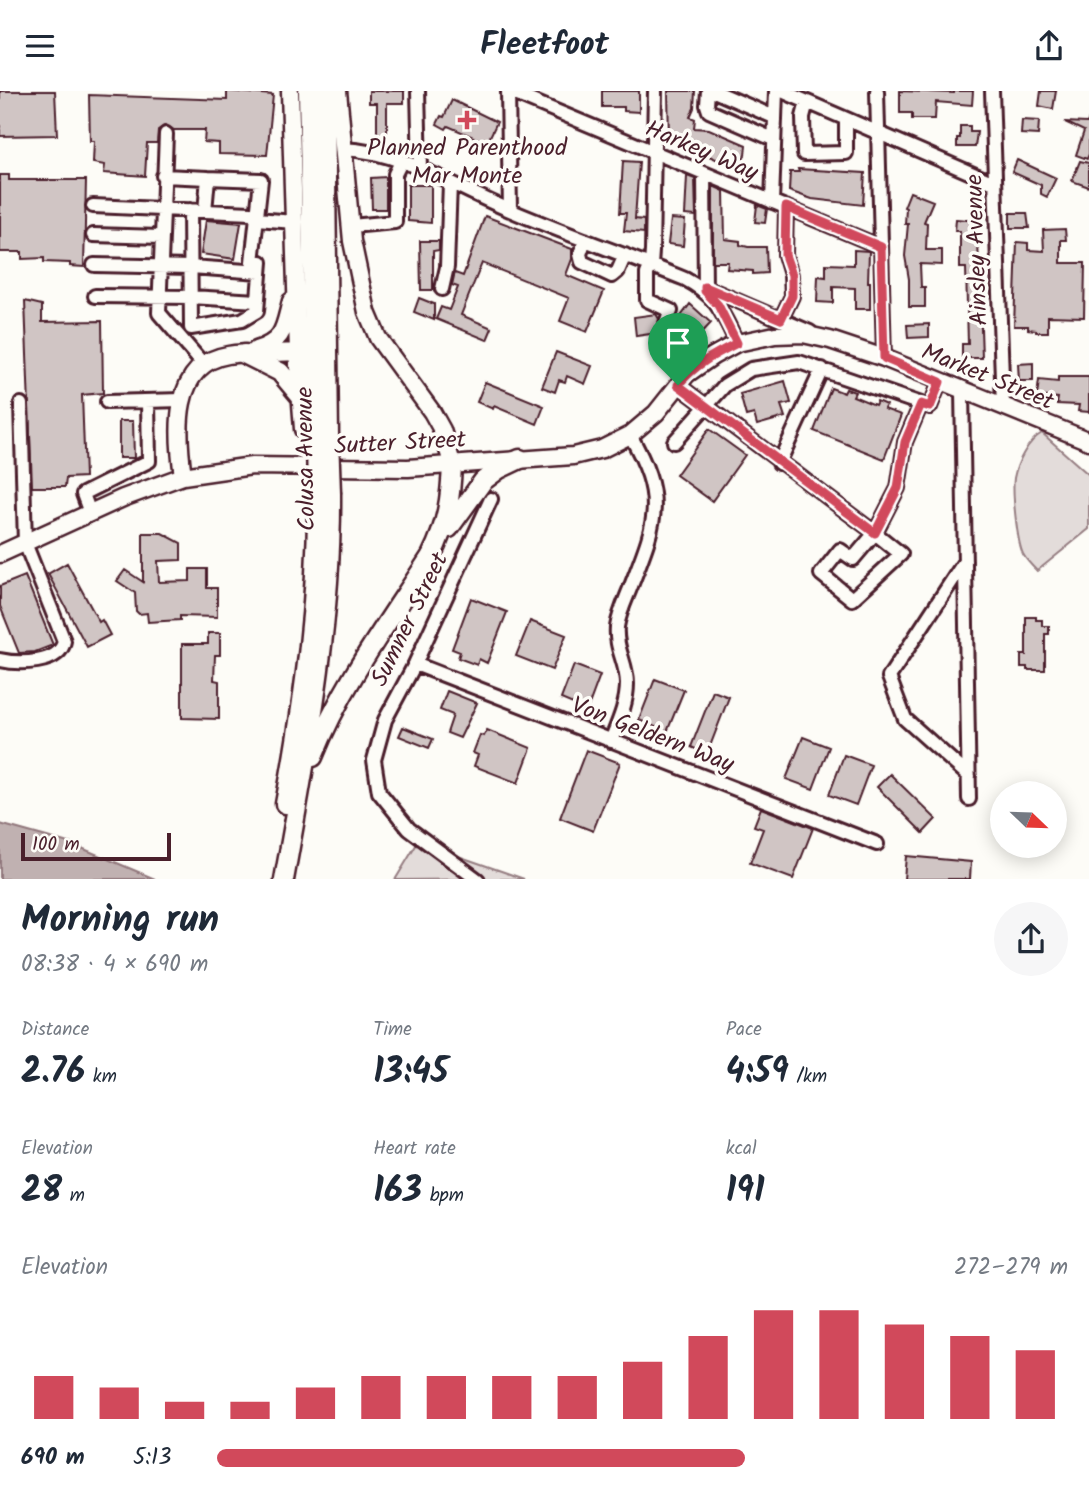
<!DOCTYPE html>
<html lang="en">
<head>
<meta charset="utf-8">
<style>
	:root { --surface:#fff; --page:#f6f6f7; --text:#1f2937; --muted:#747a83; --accent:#d1495b }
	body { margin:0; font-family:Kalam,sans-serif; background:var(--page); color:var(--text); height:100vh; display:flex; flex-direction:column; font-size:26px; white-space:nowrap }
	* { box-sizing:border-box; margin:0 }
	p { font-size:23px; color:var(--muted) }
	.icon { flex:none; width:38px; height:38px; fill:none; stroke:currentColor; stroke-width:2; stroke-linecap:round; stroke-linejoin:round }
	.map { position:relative; height:788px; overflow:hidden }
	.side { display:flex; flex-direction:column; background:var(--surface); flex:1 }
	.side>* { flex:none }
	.needle { width:46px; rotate:113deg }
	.buttons { position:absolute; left:990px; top:690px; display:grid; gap:14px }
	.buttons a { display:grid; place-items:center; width:77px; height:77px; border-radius:50%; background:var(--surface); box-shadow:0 4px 18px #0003; font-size:35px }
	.scale { position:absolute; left:21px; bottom:18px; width:150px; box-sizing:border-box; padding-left:7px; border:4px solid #4a1f2b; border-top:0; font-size:19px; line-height:24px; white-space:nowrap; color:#4a1f2b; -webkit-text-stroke:5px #fdfcf7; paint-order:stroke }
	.pin { position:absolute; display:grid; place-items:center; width:60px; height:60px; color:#fff; margin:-72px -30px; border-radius:50% 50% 50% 0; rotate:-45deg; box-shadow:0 0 7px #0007 }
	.pin .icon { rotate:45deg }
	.round { display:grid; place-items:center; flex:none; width:74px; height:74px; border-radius:37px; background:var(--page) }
	.headline { display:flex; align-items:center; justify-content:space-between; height:119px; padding:0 21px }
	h1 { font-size:38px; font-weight:700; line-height:52px }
	.stats { display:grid; grid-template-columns:repeat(3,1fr); gap:10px; height:119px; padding:7px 21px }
	.stats div { display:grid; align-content:center }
	.stats b { font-size:35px; font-weight:700 }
	.stats small { font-size:19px; font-weight:400 }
	.stats p { font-size:19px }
	.chart { height:196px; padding:14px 21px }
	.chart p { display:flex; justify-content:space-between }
	.chart svg { width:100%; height:126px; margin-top:7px; stroke:var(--accent); stroke-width:6 }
	ul { padding:0 21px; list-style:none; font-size:23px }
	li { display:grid; grid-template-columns:112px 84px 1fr; align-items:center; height:52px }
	li i { height:18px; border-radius:9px; background:var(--accent) }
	header { display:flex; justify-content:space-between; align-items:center; height:91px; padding:0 21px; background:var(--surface); font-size:32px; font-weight:700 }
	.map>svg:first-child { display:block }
	.green { fill:#e3dcda; stroke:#967e82; stroke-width:2 }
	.water { fill:#c0b1b1; stroke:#91777b; stroke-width:2 }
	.building { fill:#d0c5c4; stroke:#4a1f2b; stroke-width:2 }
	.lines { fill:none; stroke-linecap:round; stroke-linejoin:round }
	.minor-casing { stroke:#4a1f2b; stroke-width:18 }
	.major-casing { stroke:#4a1f2b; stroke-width:21 }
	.highway-casing { stroke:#4a1f2b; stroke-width:23 }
	.minor { stroke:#fdfcf7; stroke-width:12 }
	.major { stroke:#fdfcf7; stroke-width:16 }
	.highway { stroke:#fdfcf7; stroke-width:18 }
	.highway-bridge-casing { stroke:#4a1f2b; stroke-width:23; stroke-linecap:butt }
	.highway-bridge { stroke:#fdfcf7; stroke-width:18 }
	.route-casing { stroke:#fff; stroke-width:14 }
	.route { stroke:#d1495b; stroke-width:9 }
	.poi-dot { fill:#d1495b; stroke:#fdfcf7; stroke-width:2.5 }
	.labels { text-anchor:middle; stroke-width:7; stroke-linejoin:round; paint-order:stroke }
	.poi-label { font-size:24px; fill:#4a1f2b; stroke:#fdfcf7 }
	.street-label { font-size:24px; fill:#4a1f2b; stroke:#fdfcf7 }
</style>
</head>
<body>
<header><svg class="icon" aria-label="menu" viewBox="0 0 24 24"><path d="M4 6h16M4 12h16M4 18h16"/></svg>Fleetfoot<svg class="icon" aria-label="share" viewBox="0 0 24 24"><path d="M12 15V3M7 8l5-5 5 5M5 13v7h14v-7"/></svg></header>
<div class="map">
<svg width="1089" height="789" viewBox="0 0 1089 789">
	<rect width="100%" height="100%" fill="#fdfcf7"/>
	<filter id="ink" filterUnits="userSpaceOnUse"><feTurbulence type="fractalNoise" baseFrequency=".0143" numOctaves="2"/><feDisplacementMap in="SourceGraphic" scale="14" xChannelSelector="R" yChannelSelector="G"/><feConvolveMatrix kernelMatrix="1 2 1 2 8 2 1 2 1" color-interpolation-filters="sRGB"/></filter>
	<g filter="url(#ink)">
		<!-- green -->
		<path class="green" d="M1042 342 1089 384V438L1037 480C1032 475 1026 469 1023 463 1017 450 1012 402 1014 387 1017 371 1028 350 1042 342Z
			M418 751 524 788 395 789Z"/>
		<!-- water -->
		<path class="water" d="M0 733 72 753 155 788H0Z"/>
		<!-- building -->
		<path class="building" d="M0 0H55L57 44 0 45Z
			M227 0 273 4 267 64 219 63V52L204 51 205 39H174L166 34 158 39 157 52H147L145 85 104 82 105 74 93 72 94 50H90L89 4 227 9Z
			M369 0H404V12H387V47H377V12H369Z
			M602 0H639V21L624 20V16H602Z
			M668 0H695L694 17 690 26 695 28 694 37 709 38 746 54 745 64 739 78 695 59V52L669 48Z
			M900 0 954 2V0H973L972 14 936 11 935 28H912V22H900Z
			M1041 0H1056L1053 18 1039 15Z
			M452 9 497 31 487 52 448 35 446 38 437 33 441 25 444 26Z
			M1089 28V63L1087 68 1076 64 1084 40 1065 31 1087 32Z
			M1022 29 1039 30 1038 44 1021 43Z
			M960 35H970V41H977L975 56H957V47H960Z
			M1017 69 1056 87 1047 106 1041 103V94L1012 81Z
			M623 70 639 71 635 128 644 129V142L624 140 626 122H620Z
			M1080 70 1089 72V96L1072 90Z
			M798 78 865 82 863 114 812 108 789 100 790 81H799Z
			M0 84H9V89H86L84 176 70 175V172L44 171V167L22 168V161H0Z
			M687 85 695 88 696 125 685 124Z
			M386 86V118H372L371 87Z
			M408 94H431V132L408 130Z
			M713 95 724 100 725 148 740 150V154L748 156H766L767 182 753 183V180L727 178 728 171H713Z
			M910 101 933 110 924 131 927 132 926 159H942V174L920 173 921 196H925V216H909V188L905 165 908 133H905L906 117 904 116Z
			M757 114 767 118 765 132 755 131Z
			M1010 122H1027L1029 137H1010Z
			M485 125 572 158V168L566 184 604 200 587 241 560 230 569 207 482 172 461 224 492 237 487 249 436 228 441 216 449 219 458 196 452 194 454 185 455 182 463 185Z
			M671 128 685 129 683 155 668 153Z
			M956 128 977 130 975 148H978L982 267H962V253H968L966 177H960V140H955Z
			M206 129 241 132 235 168 201 163Z
			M1065 138 1066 149H1061V172H1085L1084 226 1048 225V241H1036V239L1028 238V235H1014L1017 151 1028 152V159L1044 160 1043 139Z
			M420 150H439V159L433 160V199H421Z
			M854 159 869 160 868 191H870V218H855V197L833 196V212L817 211 818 185 826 186V173L854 174Z
			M419 207 434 213V229L414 221Z
			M25 210 42 214V231L102 230 103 302 82 304 85 386 66 387 65 396H32Z
			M690 213 711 232 695 249 676 232Z
			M656 223 659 228 657 242 636 245 634 226Z
			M929 233V246L908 247 907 234Z
			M556 261 592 275 585 293 567 285 565 291 559 289 555 301 542 296Z
			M1033 272V290H1019L1018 273Z
			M1058 286H1089V321L1078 320 1079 314 1057 313 1058 307 1037 305 1039 289 1058 291Z
			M785 290 791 312 781 314 785 326 757 334 754 323 746 325 740 303Z
			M485 291 544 315 537 333 494 315 493 318 477 311Z
			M831 297 844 302 846 298 855 301 853 305 875 314 877 310 886 314 884 318 901 324 884 368 814 340Z
			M119 330H133L134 367H119Z
			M709 338 745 364 712 410 676 384Z
			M143 442H162L181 452V469L158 470 159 491 190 490V478H207V497H217V526L180 525V529L148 531 147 522 139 523 136 520 135 502 117 490 125 479 143 491Z
			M67 472 99 531 102 529 110 544 87 556 48 483Z
			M25 485 53 554 35 561 19 562 0 515V495Z
			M471 507 507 521 487 572 479 568 477 574 458 567 460 561 452 558Z
			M1026 526H1036V529H1042V535H1049V543H1045V579H1027V576H1021V564H1026Z
			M530 530 566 544 552 579 516 565Z
			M208 542H220V564H215L214 589 219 590V628L182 627V553H208Z
			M574 574 600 584 587 619 561 608Z
			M655 588 684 599 667 641 639 629Z
			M447 600 477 612 460 647 447 642 453 624 440 619Z
			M713 600 729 606 707 663 691 656Z
			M403 636 433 648 429 657 399 645Z
			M487 639 531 657 518 692 474 675 478 664 473 662 480 644 484 645Z
			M803 646 829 656 813 698 786 688Z
			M586 659 620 672 593 740 560 727Z
			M844 664 871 674 856 714 829 704Z
			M890 683 936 728 923 742 877 696Z
			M761 717 813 737 793 788 750 772 763 738 754 735Z
			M906 765 971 771 970 788H904Z"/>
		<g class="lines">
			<defs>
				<path id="minor" d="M418 0 420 78
					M508 0 881 156
					M508 0 510 119
					M655 0 652 160 651 174 647 183V209L671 220C658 243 670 265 687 283
					M708 0 707 14 709 20 773 48
					M714 0 774 26
					M782 0 994 92
					M877 0 884 267
					M992 0 1003 316
					M807 11 803 26 804 63 846 62V29
					M166 43 159 222 203 273
					M343 58C403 60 457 98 512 120 569 144 628 165 685 188 717 205 722 221 737 252
					M704 82 705 200
					M163 85 208 87
					M772 111 776 0
					M93 115 251 122 257 128 294 131
					M190 119 191 237 242 229 257 220 261 171H252L261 89 208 87 205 120
					M351 135 395 131V83L401 71
					M93 144 161 146
					M585 149 580 163 582 171 612 185 618 180 625 164
					M94 174 191 176 260 181
					M705 196 810 241
					M442 198 447 176 450 92
					M95 205 191 206 257 210
					M781 228 792 205 791 184 785 164 786 116
					M678 294 875 442 898 397 905 351 921 313
					M962 300 969 708
					M107 311 182 309
					M674 351 725 294 751 278 799 271 930 316 940 291
					M779 372 822 278
					M90 422 83 403 149 370 148 310
					M875 442 901 463 852 508 821 483 840 459 853 468Z
					M965 470 889 586 905 628 969 685
					M0 569C18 573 60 574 64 550L25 452 21 313
					M415 573 877 753
					M611 650C618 632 627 613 627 593 627 572 615 558 617 536 619 522 626 508 631 495 656 430 667 409 630 344
					M478 789 409 738 379 701 374 669 385 629 415 573 491 408"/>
				<path id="major" d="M338 0 352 150 367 221 378 247 432 321 442 339 452 372
					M256 259C285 250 284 236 291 210
					M183 385C177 343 171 273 228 264 251 260 275 263 298 261L290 0
					M0 463 123 407 183 385 252 375 408 377 573 365 602 358 630 344 656 322 687 283 713 265 737 252 775 244 803 243 830 249 884 267 1089 350"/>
				<path id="highway" d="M308 0 316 346
					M325 0 329 345
					M298 261 304 338
					M244 263 280 281 301 306
					M449 437 483 390 499 378 520 368
					M313 666C342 593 389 530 431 465 447 434 451 406 452 372
					M285 713C304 610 318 509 317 404
					M284 789C307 660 332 534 331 403"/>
			</defs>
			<!-- minor casing -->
			<use href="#minor" class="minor-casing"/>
			<!-- major casing -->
			<use href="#major" class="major-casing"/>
			<!-- highway casing -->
			<use href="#highway" class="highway-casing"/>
			<!-- minor -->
			<use href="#minor" class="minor"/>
			<!-- major -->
			<use href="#major" class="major"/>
			<!-- highway -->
			<use href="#highway" class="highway"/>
			<defs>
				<path id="highway-bridge" d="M329 345 331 403
					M316 346 317 404"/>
			</defs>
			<!-- highway-bridge casing -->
			<use href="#highway-bridge" class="highway-bridge-casing"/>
			<!-- highway-bridge -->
			<use href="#highway-bridge" class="highway-bridge"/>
		</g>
	</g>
	<g class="lines" filter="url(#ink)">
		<defs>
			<path id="route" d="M786 116 881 156 884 267 940 291 930 316 921 313 905 351 898 397 875 442 678 294C694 274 715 263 737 252L718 214 705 200V196L781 228 792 205V184L785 164Z"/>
		</defs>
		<!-- route casing -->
		<use href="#route" class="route-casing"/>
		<!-- route -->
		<use href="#route" class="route"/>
	</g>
	<!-- markers -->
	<path class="poi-dot" d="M463.5 18.5h7v7h7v7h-7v7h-7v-7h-7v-7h7z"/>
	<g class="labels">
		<!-- poi labels -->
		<g class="poi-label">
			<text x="467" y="64">Planned Parenthood<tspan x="467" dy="28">Mar Monte</tspan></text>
		</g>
		<!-- street labels -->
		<g class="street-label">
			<text transform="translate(702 59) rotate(23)" y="8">Harkey Way</text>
			<text transform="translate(976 159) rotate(-92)" y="8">Ainsley Avenue</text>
			<text transform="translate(988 285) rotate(22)" y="8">Market Street</text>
			<text transform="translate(400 351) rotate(-3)" y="8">Sutter Street</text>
			<text transform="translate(305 368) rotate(-91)" y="8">Colusa Avenue</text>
			<text transform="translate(409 528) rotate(-64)" y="8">Sumner Street</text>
			<text transform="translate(653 643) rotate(21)" y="8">Von Geldern Way</text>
		</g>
	</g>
</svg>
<div class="buttons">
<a><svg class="needle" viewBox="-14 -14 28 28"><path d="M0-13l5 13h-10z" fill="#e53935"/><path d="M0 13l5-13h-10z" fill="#747a83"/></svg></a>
</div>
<div class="scale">100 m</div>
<div class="pin" style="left:678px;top:294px;background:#1e9e55"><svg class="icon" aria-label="arrive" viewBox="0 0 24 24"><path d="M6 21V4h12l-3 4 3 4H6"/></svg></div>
</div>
<section class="side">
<div class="headline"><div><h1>Morning run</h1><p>08:38 · 4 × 690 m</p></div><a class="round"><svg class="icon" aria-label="share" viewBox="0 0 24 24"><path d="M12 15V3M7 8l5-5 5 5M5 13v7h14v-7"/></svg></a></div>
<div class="stats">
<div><p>Distance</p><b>2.76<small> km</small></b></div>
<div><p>Time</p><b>13:45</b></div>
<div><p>Pace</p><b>4:59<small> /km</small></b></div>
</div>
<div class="stats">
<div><p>Elevation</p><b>28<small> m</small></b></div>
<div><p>Heart rate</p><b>163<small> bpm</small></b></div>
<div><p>kcal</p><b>191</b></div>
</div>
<div class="chart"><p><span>Elevation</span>272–279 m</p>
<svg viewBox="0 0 160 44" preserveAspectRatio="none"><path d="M5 44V29M15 44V33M25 44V38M35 44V38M45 44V33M55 44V29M65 44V29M75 44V29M85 44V29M95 44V24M105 44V15M115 44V6M125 44V6M135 44V11M145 44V15M155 44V20"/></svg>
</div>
<ul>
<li><b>690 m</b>5:13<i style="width:62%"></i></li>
</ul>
</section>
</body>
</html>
